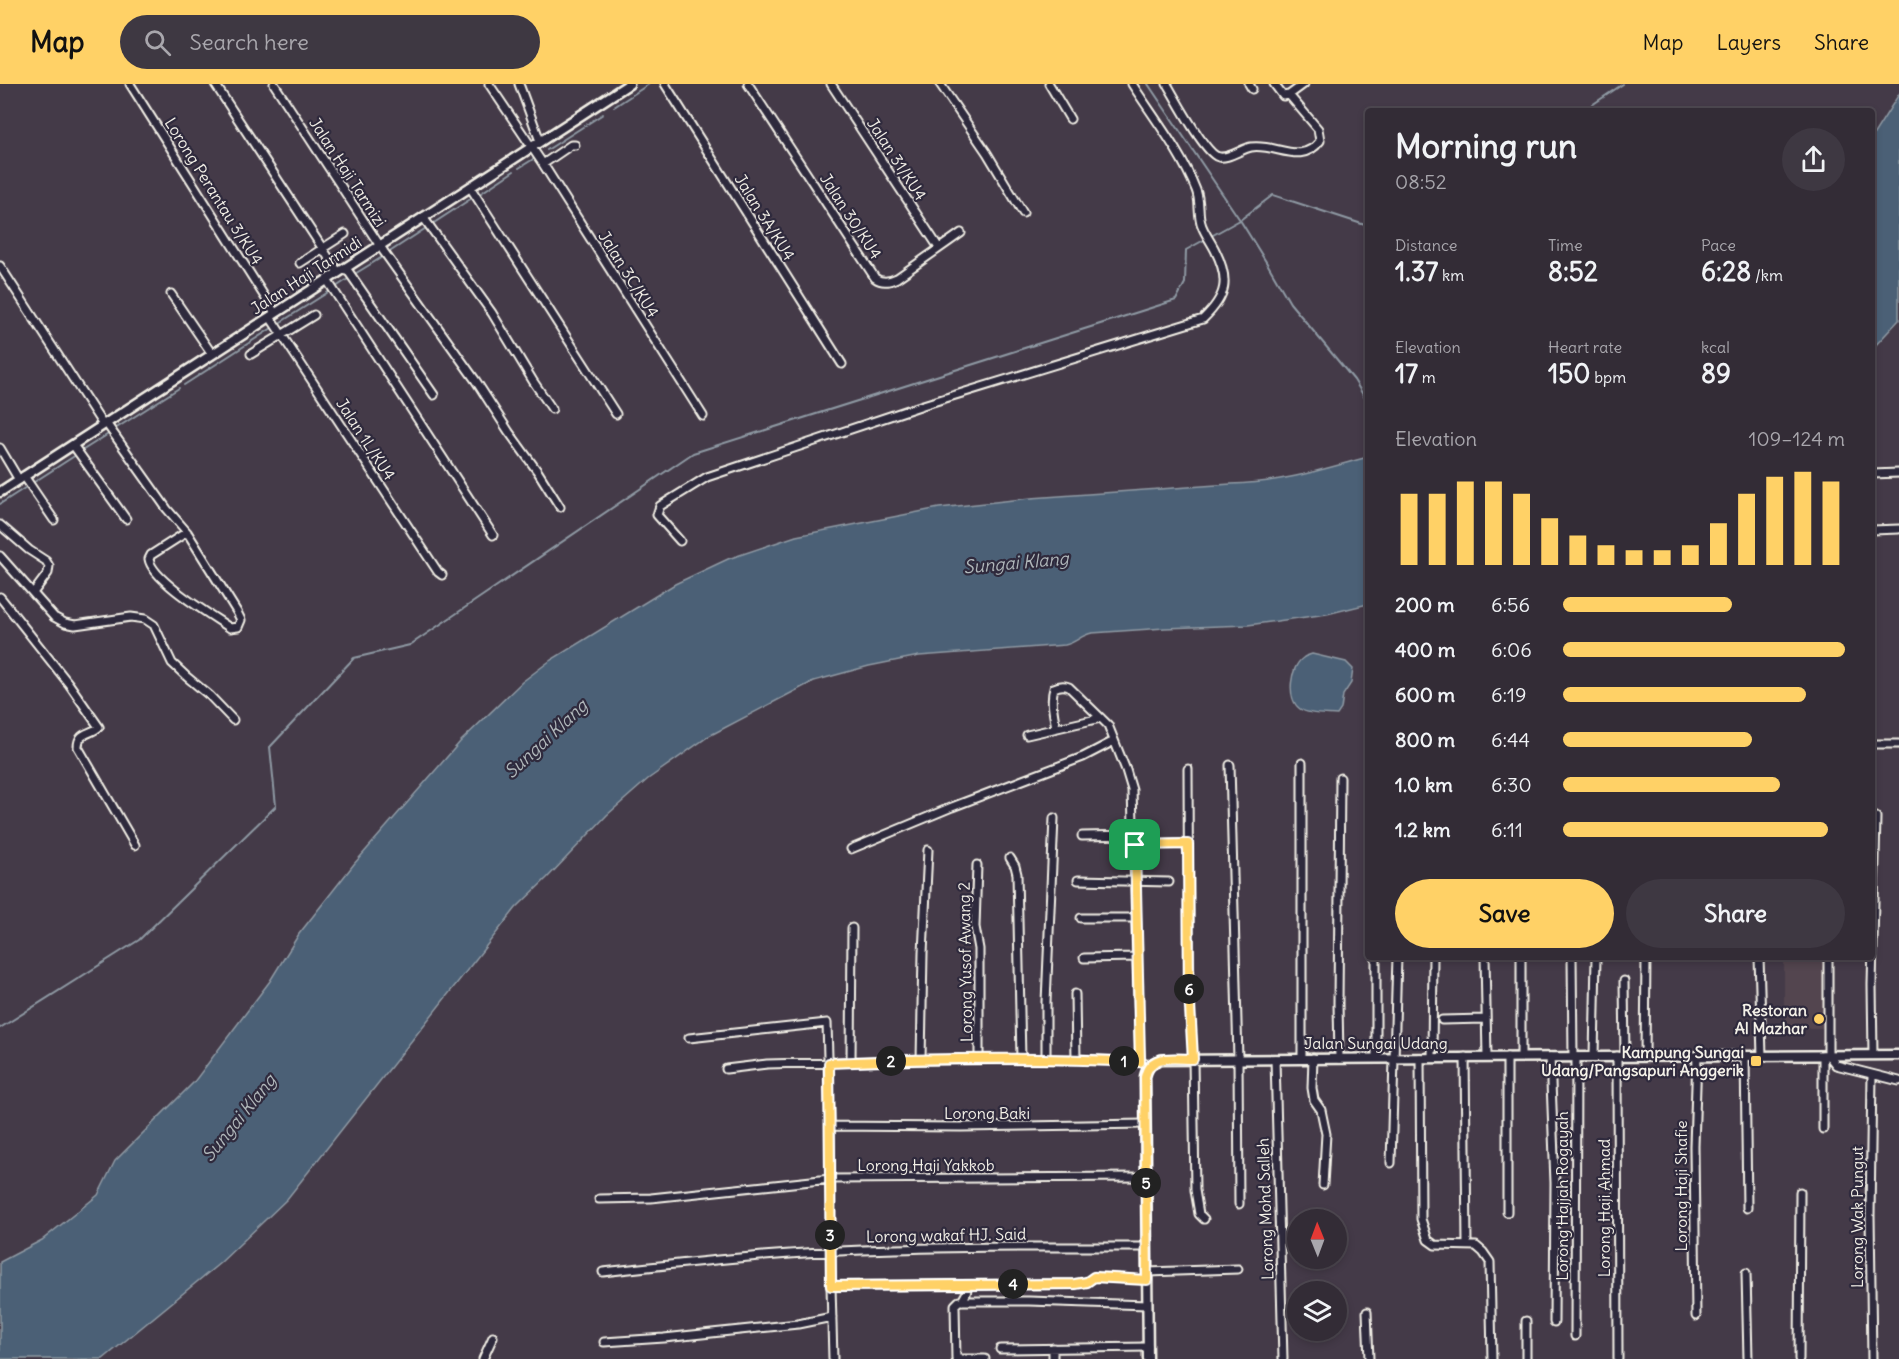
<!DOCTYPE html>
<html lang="en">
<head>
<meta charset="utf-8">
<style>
	:root { --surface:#332c36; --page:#3e3842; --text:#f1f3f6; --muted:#a9a7ad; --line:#4e4851; --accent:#ffd166 }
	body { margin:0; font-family:Delius,sans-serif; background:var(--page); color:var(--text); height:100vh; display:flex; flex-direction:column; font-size:22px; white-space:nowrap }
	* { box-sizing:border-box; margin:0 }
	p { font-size:20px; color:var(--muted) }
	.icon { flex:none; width:33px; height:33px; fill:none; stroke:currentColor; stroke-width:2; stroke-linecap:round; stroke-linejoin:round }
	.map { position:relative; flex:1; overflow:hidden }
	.details { position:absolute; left:1365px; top:24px; width:510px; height:852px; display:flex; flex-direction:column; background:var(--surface); border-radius:6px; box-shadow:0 3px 9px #0003,0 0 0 2px var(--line) }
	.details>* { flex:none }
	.needle { width:39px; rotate:359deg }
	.tools { position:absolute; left:1287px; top:1125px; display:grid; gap:12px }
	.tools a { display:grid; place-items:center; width:60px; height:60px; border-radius:50%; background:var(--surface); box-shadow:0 3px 9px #0003,0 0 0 2px var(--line); font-size:30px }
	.pin { position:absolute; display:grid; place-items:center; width:51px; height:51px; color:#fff; margin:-26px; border-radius:12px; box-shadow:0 3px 9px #0006 }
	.km { position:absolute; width:30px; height:30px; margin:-15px; border-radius:50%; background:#222; color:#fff; font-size:16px; line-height:30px; text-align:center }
	.round { display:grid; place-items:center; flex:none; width:63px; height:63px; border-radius:32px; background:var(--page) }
	.overview { display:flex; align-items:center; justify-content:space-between; height:102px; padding:0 30px }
	h1 { font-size:33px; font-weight:700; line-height:45px }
	.metrics { display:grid; grid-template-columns:repeat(3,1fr); gap:9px; height:102px; padding:6px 30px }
	.metrics div { display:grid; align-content:center }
	.metrics b { font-size:26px; font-weight:700 }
	.metrics small { font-size:16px; font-weight:400 }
	.metrics p { font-size:16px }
	.chart { height:168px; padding:12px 30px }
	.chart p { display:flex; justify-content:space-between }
	.chart svg { width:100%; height:108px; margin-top:6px; stroke:var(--accent); stroke-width:6 }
	.cta { display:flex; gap:12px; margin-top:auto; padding:12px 30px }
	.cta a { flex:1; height:69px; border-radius:36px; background:var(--accent); color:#111; font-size:24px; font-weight:700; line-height:69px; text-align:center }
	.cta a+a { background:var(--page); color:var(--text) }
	ul { padding:0 30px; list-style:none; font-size:20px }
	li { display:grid; grid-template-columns:96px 72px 1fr; align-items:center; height:45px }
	li i { height:15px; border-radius:8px; background:var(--accent) }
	header { display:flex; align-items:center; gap:36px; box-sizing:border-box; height:84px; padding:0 30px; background:var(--accent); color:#111 }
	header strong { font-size:28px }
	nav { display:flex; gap:33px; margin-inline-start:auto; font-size:21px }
	.search { width:420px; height:54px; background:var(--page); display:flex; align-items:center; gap:15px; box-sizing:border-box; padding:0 21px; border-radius:33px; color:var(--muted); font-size:22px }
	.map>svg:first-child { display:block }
	.built { fill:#524550 }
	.water { fill:#4b6076; stroke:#8f9aa4; stroke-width:1.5 }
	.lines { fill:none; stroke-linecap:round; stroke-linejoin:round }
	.stream { stroke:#8f9aa4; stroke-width:2 }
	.minor-casing { stroke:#f4f1e8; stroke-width:11 }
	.tertiary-casing { stroke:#f4f1e8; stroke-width:13 }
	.minor { stroke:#2f2a3d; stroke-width:7 }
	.tertiary { stroke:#2f2a3d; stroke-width:8 }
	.route-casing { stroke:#fff; stroke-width:12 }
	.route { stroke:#ffd166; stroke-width:8 }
	.poi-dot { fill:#ffd166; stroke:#2f2a3d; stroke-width:2 }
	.labels { text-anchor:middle; stroke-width:4.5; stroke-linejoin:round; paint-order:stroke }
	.street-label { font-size:16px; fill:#f4f1e8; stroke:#2f2a3d }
	.poi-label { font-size:16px; font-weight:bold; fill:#f4f1e8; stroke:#2f2a3d; text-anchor:end }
	.water-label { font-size:18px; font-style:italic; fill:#b0b7ba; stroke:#2f2a3d }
</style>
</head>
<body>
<header>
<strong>Map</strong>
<div class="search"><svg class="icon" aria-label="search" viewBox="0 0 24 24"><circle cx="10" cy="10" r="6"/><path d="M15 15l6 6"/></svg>Search here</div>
<nav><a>Map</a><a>Layers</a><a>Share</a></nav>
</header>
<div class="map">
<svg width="1899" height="1275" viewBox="0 0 1899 1275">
	<rect width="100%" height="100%" fill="#443a48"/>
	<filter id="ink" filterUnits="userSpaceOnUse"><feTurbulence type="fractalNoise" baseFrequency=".0167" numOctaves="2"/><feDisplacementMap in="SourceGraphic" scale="12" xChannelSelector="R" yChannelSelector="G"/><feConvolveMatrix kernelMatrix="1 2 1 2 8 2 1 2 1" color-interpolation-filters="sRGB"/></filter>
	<g filter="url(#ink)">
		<!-- built -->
		<path class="built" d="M1784 873H1825V944H1784Z"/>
		<!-- water -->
		<path class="water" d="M1899 10V236L1872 265V53Z
			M1368 373V520L1327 530 1248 541 1165 544 1092 549C1081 551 1077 558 1065 561L919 572 869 582 814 597 709 652 648 695 607 731 547 794 516 824 287 1115 220 1179 103 1275H0V1178L42 1156 98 1111 115 1077 194 998 270 897 299 850 354 780 460 658 522 598 551 576 675 500 728 475 796 452 939 424 1031 414 1231 400C1281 399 1320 386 1368 373Z
			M1312 570 1346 578 1353 585 1351 599 1343 611 1341 625 1337 631C1327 630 1308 631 1300 625 1286 615 1290 583 1303 574 1305 572 1309 571 1312 570Z"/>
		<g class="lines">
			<!-- stream -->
			<path class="stream" d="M1148 0 1240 136 1268 181 1290 219 1354 296 1368 319
				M614 23 649 0
				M1583 27 1623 0
				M547 66 603 30
				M519 84 535 74
				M478 111 514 87
				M388 169 472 114
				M353 191 384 172
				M336 203 351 193
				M281 238 330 207
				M184 301 272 244
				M115 345 179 304
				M80 368 110 349
				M0 420 76 371
				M0 944 139 856 276 722 270 663 354 574 410 561 693 369 1176 216 1185 199 1186 166 1240 136 1273 111 1368 142"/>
			<defs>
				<path id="minor" d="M130 0 275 229
					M215 0 338 188
					M274 0 384 168 476 297 509 348 538 388 560 423
					M489 0 543 80 703 332
					M519 0 540 57
					M665 0 842 280
					M748 0 875 194C882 199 889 198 897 194L961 149
					M831 0 939 164
					M940 0 987 69 1023 129
					M1049 0 1070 35
					M1167 0C1176 15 1202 64 1216 72 1226 77 1241 65 1251 63 1276 59 1301 82 1320 57L1318 45 1289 11
					M1249 0 1252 5
					M1274 0 1283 12 1289 11 1304 0
					M543 80 571 61H575
					M470 103 616 330
					M423 133 492 229 533 297 552 325
					M300 179 345 150
					M0 182 103 341
					M346 184 434 311
					M327 196 493 451
					M171 210 212 270
					M270 233 438 488 442 491
					M251 270 314 231
					M106 339 167 425 187 448 237 528 241 536 238 543 230 544C211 531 152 496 149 475L151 471 187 448
					M73 361 126 435
					M0 364 19 396
					M1872 390 1899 389
					M24 392 54 436
					M0 441 29 466 46 477 49 482 48 489 33 509
					M1872 446 1899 445
					M680 457 657 431 660 422 707 393 923 321 1203 235C1227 212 1230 196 1215 166 1211 158 1205 150 1202 142 1197 130 1201 118 1196 106 1181 68 1154 34 1132 0
					M0 472 54 533 65 539 75 541 131 533 145 535 154 541 172 579 187 593 210 612 233 636
					M0 513 69 600 99 643C90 651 78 648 78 663L135 761
					M1056 644C1054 631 1050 617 1054 604 1060 601 1064 601 1069 603L1108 641 1126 686 1132 706 1140 978
					M1027 651 1101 634
					M1872 660H1899
					M1302 679V974
					M1230 681 1238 975 1239 1120
					M1188 685 1189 905 1193 975 1195 1106 1199 1130 1204 1135
					M1082 752 1135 751
					M1135 761 1188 760
					M851 765 952 723 1083 673 1114 657
					M1010 774 1015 782 1017 790 1021 975
					M977 781 975 843 979 865V975
					M1078 796 1169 798
					M1081 834H1136
					M1485 873 1487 973
					M1572 873 1573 973
					M1759 873 1762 972
					M1828 873V971L1836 981 1899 997
					M1084 874 1136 873
					M1624 897 1625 972
					M1075 910 1076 975
					M1442 936 1485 935
					M689 954 827 939 830 1042 831 1202 833 1275
					M1823 971V1045
					M1873 971 1872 901 1876 733
					M1617 972 1618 1275
					M1645 972 1646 873
					M1745 972 1747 1124
					M1465 973 1467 1161
					M1521 973V873
					M1550 973 1555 1099 1554 1238
					M1594 973 1596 873
					M1313 974 1312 1004 1314 1016 1321 1026 1326 1050 1323 1101
					M1376 974V873
					M1420 974 1421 1135 1428 1156 1435 1161 1476 1162 1483 1168 1490 1178 1492 1275
					M1432 974 1433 873
					M1046 975V918L1054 734
					M1275 975 1283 1275
					M1339 975 1338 919 1340 694
					M921 976 923 869 928 766
					M851 978 852 844
					M726 985 767 980 921 976 1076 975 1140 978 1149 981
					M830 1042 961 1043 1145 1040
					M1391 1079 1397 873
					M599 1115 651 1114 830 1095 1145 1093
					M1507 1128V973
					M603 1188C700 1177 798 1167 895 1165 979 1162 1063 1163 1146 1163
					M1147 1188 1238 1185
					M1746 1189 1748 1275
					M831 1202 1075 1200 1087 1198 1094 1193 1147 1196
					M962 1217 966 1210 968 1201
					M1367 1228 1369 1275
					M1696 1232 1694 1062 1697 972
					M1575 1252 1576 973
					M604 1258 664 1254 798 1240 832 1233
					M1053 1264V1275
					M1000 1265 1148 1263
					M483 1275 493 1253
					M956 1275 955 1221 959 1217H1029L1147 1221
					M956 1275H985
					M1526 1275V1237
					M1799 1275 1800 1108
					M1872 1275 1870 1131 1872 991"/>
				<path id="tertiary" d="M0 408 629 0
					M1148 1275 1145 993C1147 983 1151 979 1161 976L1899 971"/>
			</defs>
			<!-- minor casing -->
			<use href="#minor" class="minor-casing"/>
			<!-- tertiary casing -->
			<use href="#tertiary" class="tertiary-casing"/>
			<!-- minor -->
			<use href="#minor" class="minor"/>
			<!-- tertiary -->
			<use href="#tertiary" class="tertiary"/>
		</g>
	</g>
	<g class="lines" filter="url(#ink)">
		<defs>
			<path id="route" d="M1188 760 1189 905 1193 975C1173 975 1150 969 1145 993L1147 1196 1094 1193 1087 1198 1075 1200 831 1202 829 979C933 974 1037 973 1140 978L1135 761Z"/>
		</defs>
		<!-- route casing -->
		<use href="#route" class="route-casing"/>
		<!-- route -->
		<use href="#route" class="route"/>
	</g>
	<!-- markers -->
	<g class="poi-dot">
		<circle cx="1819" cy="935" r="6"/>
		<rect x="1750" y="971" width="12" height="12" rx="3"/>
	</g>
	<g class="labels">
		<!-- street labels -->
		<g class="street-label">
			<text transform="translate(897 75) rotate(57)" y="6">Jalan 31/KU4</text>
			<text transform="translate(348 88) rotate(57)" y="6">Jalan Haji Tarmizi</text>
			<text transform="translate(214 107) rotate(58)" y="6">Lorong Perantau 3/KU4</text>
			<text transform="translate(851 132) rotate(57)" y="6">Jalan 30/KU4</text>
			<text transform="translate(765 133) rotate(58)" y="6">Jalan 3A/KU4</text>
			<text transform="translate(629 190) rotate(58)" y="6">Jalan 3C/KU4</text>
			<text transform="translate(306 191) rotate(-33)" y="6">Jalan Haji Tarmidi</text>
			<text transform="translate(366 355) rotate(57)" y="6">Jalan 1L/KU4</text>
			<text transform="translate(965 878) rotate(-91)" y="6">Lorong Yusof Awang 2</text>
			<text x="1376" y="965">Jalan Sungai Udang</text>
			<text x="987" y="1035">Lorong Baki</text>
			<text x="926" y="1087">Lorong Haji Yakkob</text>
			<text transform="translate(1681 1102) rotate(-90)" y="6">Lorong Haji Shafie</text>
			<text transform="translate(1562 1112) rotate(-90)" y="6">Lorong Hajjah Rogayah</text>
			<text transform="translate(1604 1124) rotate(-90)" y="6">Lorong Haji Ahmad</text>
			<text transform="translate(1265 1125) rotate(-92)" y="6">Lorong Mohd Salleh</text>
			<text transform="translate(1857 1133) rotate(-90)" y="6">Lorong Wak Pungut</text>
			<text transform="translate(946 1151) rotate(-1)" y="6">Lorong wakaf HJ. Said</text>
		</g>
		<!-- poi labels -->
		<g class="poi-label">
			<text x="1807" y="932">Restoran<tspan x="1807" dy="18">Al Mazhar</tspan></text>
			<text x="1744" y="974">Kampung Sungai<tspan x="1744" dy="18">Udang/Pangsapuri Anggerik</tspan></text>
		</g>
		<!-- water labels -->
		<g class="water-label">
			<text transform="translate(1016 479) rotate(-5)" y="6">Sungai Klang</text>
			<text transform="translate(546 655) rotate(-43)" y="6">Sungai Klang</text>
			<text transform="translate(239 1034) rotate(-51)" y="6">Sungai Klang</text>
		</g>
	</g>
</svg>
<div class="tools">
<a><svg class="needle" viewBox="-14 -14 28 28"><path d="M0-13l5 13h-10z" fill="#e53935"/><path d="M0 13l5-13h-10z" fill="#a9a7ad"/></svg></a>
<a><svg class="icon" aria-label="layers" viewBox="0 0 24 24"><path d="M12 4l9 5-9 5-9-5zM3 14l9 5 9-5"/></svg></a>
</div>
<div class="pin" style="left:1135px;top:761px;background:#1e9e55"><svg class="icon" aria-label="arrive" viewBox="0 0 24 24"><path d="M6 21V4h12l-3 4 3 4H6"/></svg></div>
<b class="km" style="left:1124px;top:977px">1</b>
<b class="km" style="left:891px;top:977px">2</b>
<b class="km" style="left:830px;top:1151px">3</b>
<b class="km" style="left:1013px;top:1200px">4</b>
<b class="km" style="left:1146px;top:1099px">5</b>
<b class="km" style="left:1189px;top:905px">6</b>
<section class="details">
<div class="overview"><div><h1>Morning run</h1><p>08:52</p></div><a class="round"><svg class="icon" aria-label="share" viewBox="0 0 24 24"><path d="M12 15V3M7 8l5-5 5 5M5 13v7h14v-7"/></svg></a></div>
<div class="metrics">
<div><p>Distance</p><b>1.37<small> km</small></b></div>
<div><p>Time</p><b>8:52</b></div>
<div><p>Pace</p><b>6:28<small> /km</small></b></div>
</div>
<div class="metrics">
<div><p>Elevation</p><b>17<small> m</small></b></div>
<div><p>Heart rate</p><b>150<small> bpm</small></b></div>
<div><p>kcal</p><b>89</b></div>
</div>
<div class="chart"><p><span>Elevation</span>109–124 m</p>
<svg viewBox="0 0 160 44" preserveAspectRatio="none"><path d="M5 44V15M15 44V15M25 44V10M35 44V10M45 44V15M55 44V25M65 44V32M75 44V36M85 44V38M95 44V38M105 44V36M115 44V27M125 44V15M135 44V8M145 44V6M155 44V10"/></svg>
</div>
<ul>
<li><b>200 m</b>6:56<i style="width:60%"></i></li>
<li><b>400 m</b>6:06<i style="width:100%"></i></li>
<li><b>600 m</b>6:19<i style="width:86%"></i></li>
<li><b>800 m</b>6:44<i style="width:67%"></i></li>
<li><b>1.0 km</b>6:30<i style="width:77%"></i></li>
<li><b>1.2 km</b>6:11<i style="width:94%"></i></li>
</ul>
<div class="cta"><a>Save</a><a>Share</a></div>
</section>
</div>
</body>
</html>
